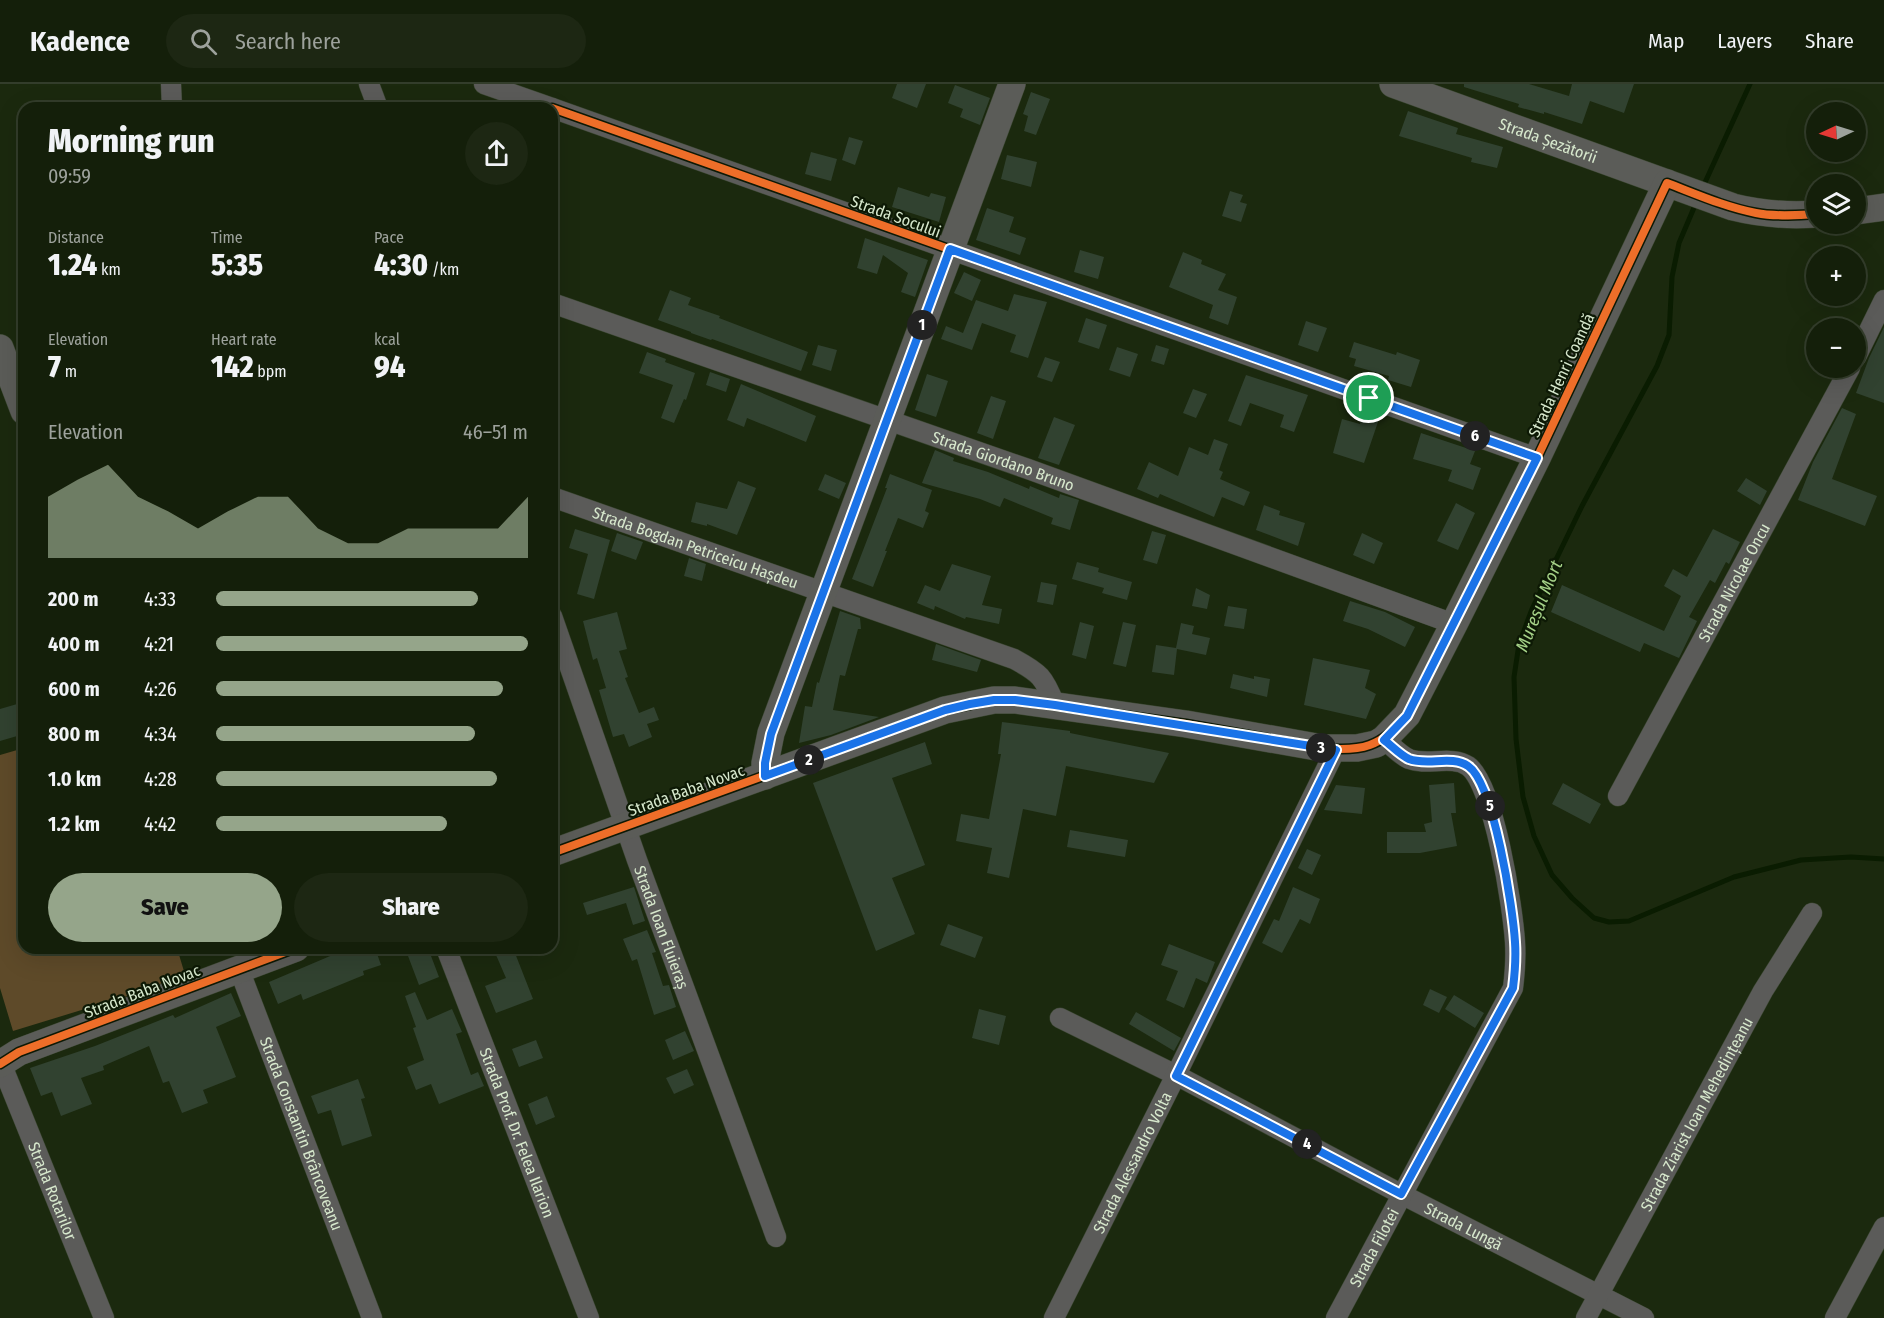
<!DOCTYPE html>
<html lang="en">
<head>
<meta charset="utf-8">
<style>
	:root { --surface:#141f0a; --page:#1d2713; --text:#f1f3f6; --muted:#9da29c; --line:#333d2b; --accent:#95a58a }
	body { margin:0; font-family:"Fira Sans Condensed",sans-serif; background:var(--page); color:var(--text); height:100vh; display:flex; flex-direction:column; font-size:22px; white-space:nowrap }
	* { box-sizing:border-box; margin:0 }
	p { font-size:20px; color:var(--muted) }
	.icon { flex:none; width:33px; height:33px; fill:none; stroke:currentColor; stroke-width:2; stroke-linecap:round; stroke-linejoin:round }
	.map { position:relative; flex:1; overflow:hidden }
	.details { position:absolute; left:18px; top:18px; width:540px; height:852px; display:flex; flex-direction:column; background:var(--surface); border-radius:18px; box-shadow:0 6px 24px #0002,0 0 0 2px var(--line) }
	.details>* { flex:none }
	.needle { width:39px; rotate:266deg }
	.fabs { position:absolute; left:1806px; top:18px; display:grid; gap:12px }
	.fabs a { display:grid; place-items:center; width:60px; height:60px; border-radius:50%; background:var(--surface); box-shadow:0 6px 24px #0002,0 0 0 2px var(--line); font-size:30px }
	.pin { position:absolute; display:grid; place-items:center; width:51px; height:51px; color:#fff; margin:-26px; border:3px solid #fff; border-radius:50%; box-shadow:0 2px 6px #0007 }
	.km { position:absolute; width:30px; height:30px; margin:-15px; border-radius:50%; background:#222; color:#fff; font-size:16px; line-height:30px; text-align:center }
	.round { display:grid; place-items:center; flex:none; width:63px; height:63px; border-radius:32px; background:var(--page) }
	.headline { display:flex; align-items:center; justify-content:space-between; height:102px; padding:0 30px }
	h1 { font-size:33px; font-weight:800; line-height:45px }
	.figures { display:grid; grid-template-columns:repeat(3,1fr); gap:9px; height:102px; padding:6px 30px }
	.figures div { display:grid; align-content:center }
	.figures b { font-size:30px; font-weight:800 }
	.figures small { font-size:16px; font-weight:400 }
	.figures p { font-size:16px }
	.chart { height:168px; padding:12px 30px }
	.chart p { display:flex; justify-content:space-between }
	.chart svg { width:100%; height:108px; margin-top:6px; fill:var(--accent); opacity:.7 }
	.primary-button { display:flex; gap:12px; margin-top:auto; padding:12px 30px }
	.primary-button a { flex:1; height:69px; border-radius:36px; background:var(--accent); color:#111; font-size:24px; font-weight:800; line-height:69px; text-align:center }
	.primary-button a+a { background:var(--page); color:var(--text) }
	ul { padding:0 30px; list-style:none; font-size:20px }
	li { display:grid; grid-template-columns:96px 72px 1fr; align-items:center; height:45px }
	li i { height:15px; border-radius:8px; background:var(--accent) }
	header { display:flex; align-items:center; gap:36px; box-sizing:border-box; height:84px; padding:0 30px; background:var(--surface); border-bottom:2px solid var(--line) }
	header strong { font-size:28px }
	nav { display:flex; gap:33px; margin-inline-start:auto; font-size:21px }
	.search { width:420px; height:54px; background:var(--page); display:flex; align-items:center; gap:15px; box-sizing:border-box; padding:0 21px; border-radius:33px; color:var(--muted); font-size:22px }
	.map>svg:first-child { display:block }
	.green { fill:#5e4a29 }
	.lines { fill:none; stroke-linecap:round; stroke-linejoin:round }
	.stream { stroke:#0a1c01; stroke-width:5 }
	.building { fill:#314230 }
	.street-casing { stroke:#39452f; stroke-width:21 }
	.secondary-casing { stroke:#39452f; stroke-width:28 }
	.street { stroke:#5b5b59; stroke-width:20 }
	.secondary { stroke:#5b5c58; stroke-width:27 }
	.cycleway-casing { stroke:#0d1905; stroke-width:11 }
	.cycleway { stroke:#ee6e29; stroke-width:8 }
	.route-casing { stroke:#fff; stroke-width:12 }
	.route { stroke:#1a73e8; stroke-width:8 }
	.labels { text-anchor:middle; stroke-width:4.5; stroke-linejoin:round; paint-order:stroke }
	.street-label { font-size:16px; fill:#d7e8cd; stroke:#0d1905 }
	.water-label { font-size:18px; font-style:italic; fill:#a5d187; stroke:#0d1905 }
</style>
</head>
<body>
<header>
<strong>Kadence</strong>
<div class="search"><svg class="icon" aria-label="search" viewBox="0 0 24 24"><circle cx="10" cy="10" r="6"/><path d="M15 15l6 6"/></svg>Search here</div>
<nav><a>Map</a><a>Layers</a><a>Share</a></nav>
</header>
<div class="map">
<svg width="1884" height="1234" viewBox="0 0 1884 1234">
	<rect width="100%" height="100%" fill="#1b290e"/>
	<!-- green -->
	<path class="green" d="M24 664V864H177L186 894 13 947 0 904V671Z"/>
	<g class="lines">
		<!-- stream -->
		<path class="stream" d="M1702 105 1750 0
			M1696 119 1679 159 1672 193 1669 251 1657 282 1582 422 1532 525 1519 560 1514 593 1516 655 1523 713 1534 752 1552 791 1572 814 1594 834 1609 838 1629 837 1734 793 1801 776 1851 773 1884 775"/>
	</g>
	<!-- building -->
	<path class="building" d="M897 0H926L917 24 892 14Z
		M1464 0H1529L1569 12 1572 0H1634L1624 29 1590 17 1582 40 1544 28V30L1518 23 1519 20 1464 3Z
		M955 1 990 14 980 41 960 33 963 25 948 19Z
		M1031 8 1050 15 1036 51 1024 47 1028 32 1023 30Z
		M1408 27 1458 44 1456 50 1503 63 1497 84 1471 78 1472 74 1399 52Z
		M849 53 863 57 855 81 842 76Z
		M811 68 837 75 831 97 805 90Z
		M1007 71 1037 78 1031 103 1001 95Z
		M898 103 929 113 931 109 946 113 939 138 892 123Z
		M1230 107 1243 111 1240 118 1247 120 1241 138 1222 132Z
		M987 124 1014 133 1009 148 1026 154 1020 171 976 156Z
		M865 154 928 176 915 213 901 208 908 189 883 171 877 190 857 184Z
		M1080 166 1104 173 1098 195 1074 188Z
		M1183 168 1202 176 1201 180 1226 190 1218 206 1237 213 1228 241 1209 234 1213 221 1169 203Z
		M964 188 981 196 972 217 954 209Z
		M670 206 691 214 688 221 720 232 719 234 808 268 801 287 712 255 711 256 691 249V248L658 236Z
		M1014 210 1047 218 1028 274 1010 268 1016 251 982 239 972 266 941 255 946 242 963 249 976 216 1008 227Z
		M1086 234 1107 241 1099 265 1078 258Z
		M1306 237 1327 244 1318 268 1298 261Z
		M1884 243V319L1856 309 1869 274Z
		M1354 258 1396 271 1397 268 1420 276 1411 303 1388 296 1389 292 1354 282 1356 275 1349 273Z
		M818 261 837 266 831 287 812 281Z
		M1156 261 1169 265 1164 281 1151 277Z
		M1117 263 1138 270 1130 293 1109 286Z
		M647 268 666 275 665 278 695 289 686 316 684 315 674 339 661 334 673 301 639 289Z
		M1045 273 1060 278 1052 298 1037 293Z
		M710 288 730 295 726 308 706 301Z
		M927 290 948 297 936 333 915 326Z
		M1246 291 1308 311 1294 348 1280 343 1284 331 1250 319 1241 342 1228 337Z
		M741 300 816 332 806 358 747 334 744 343 727 336Z
		M1193 305 1207 310 1196 334 1183 329Z
		M991 312 1006 317 993 355 977 349Z
		M1842 324 1856 330 1832 395 1877 412 1865 442 1798 416 1813 378Z
		M1363 330 1379 335 1364 379 1333 369 1342 335 1360 340Z
		M1054 333 1075 341 1059 381 1038 374Z
		M1421 349 1475 367 1470 380 1481 384 1473 406 1448 397 1452 386 1413 375Z
		M1214 355 1228 360 1219 386 1223 388 1220 395 1250 408 1244 422 1222 413 1214 433 1160 410 1158 414 1137 405 1149 378 1178 392 1189 363 1208 371Z
		M935 366 954 374 953 377 988 388 1029 405 1030 402 1059 414 1060 410 1079 416 1070 446 1051 440 1053 434 1004 414 1000 423 980 415 922 399Z
		M825 390 846 399 839 415 818 406Z
		M890 390 932 406 925 427 929 429 923 444 898 434 885 467H887L873 503 852 495 887 404H885Z
		M1746 394 1767 407 1760 421 1737 407Z
		M738 397 756 404 737 451 707 440V442L691 438 696 418 727 425Z
		M1456 419 1475 429 1458 466 1437 457Z
		M1264 421 1280 427 1279 431 1305 439 1298 462 1256 446Z
		M575 445 610 456 594 515 577 510 588 470 569 464Z
		M1713 445 1740 458 1729 480 1726 478 1715 499 1710 496 1689 533 1697 537 1679 574 1644 559 1640 568 1551 528 1562 501 1664 547 1681 512 1664 502 1673 485 1687 493Z
		M1152 447 1166 451 1157 480 1143 476Z
		M617 449 643 458 636 476 611 467Z
		M1362 449 1383 459 1374 480 1353 471Z
		M689 474 706 480 702 497 684 492Z
		M1077 478 1099 484 1098 488 1132 498 1127 516 1102 509 1104 504 1072 495Z
		M952 480 991 492 982 521 1002 525 999 540 966 533 965 535 935 522 934 526 917 519 925 501 940 507Z
		M1041 498 1057 501 1053 521 1037 518Z
		M1196 504 1210 511 1207 525 1192 522Z
		M1350 517 1385 528 1415 543 1405 563 1368 545 1343 537Z
		M1228 522 1247 525 1244 545 1224 542Z
		M840 527 860 534 861 545H858L845 592 840 591 833 626 879 633 831 651 799 659 805 622 812 623 817 598 819 599Z
		M617 528 627 565 619 567 628 593 625 594 639 629 654 623 659 636 647 640 652 653 629 663 624 650 613 653 599 606 606 604 597 574 593 576 583 537Z
		M1080 538 1094 542 1086 575 1072 571Z
		M1123 538 1136 541 1126 583 1113 580Z
		M1181 539 1194 542 1192 550 1210 554 1206 571 1177 565 1174 591 1152 588 1156 561 1176 564Z
		M936 560 981 576 977 588 932 576Z
		M1313 574 1370 586 1365 604 1376 610 1366 635 1304 621Z
		M1233 590 1254 595V592L1270 595 1267 613 1230 604Z
		M24 618V650L0 657V625Z
		M1002 638 1070 647V649L1169 669 1154 699 1066 682 1056 732 1023 725 1009 794 987 789 992 764 956 757 961 730 989 735 1001 670H998Z
		M925 658 932 680 892 694 925 781 892 794 915 850 876 867 813 699Z
		M1454 699 1456 729H1451L1457 762 1420 769H1387V748H1426L1424 740 1432 738 1429 701Z
		M1563 699 1601 720 1590 740 1552 720Z
		M1336 701 1365 704 1362 730 1324 726Z
		M1070 746 1128 756 1125 773 1067 763Z
		M1307 765 1321 771 1312 791 1298 784Z
		M634 803 645 837 633 841 626 819 587 831 583 819Z
		M1293 803 1320 815 1310 840 1300 835 1282 869 1262 859 1274 835 1279 837Z
		M948 840 983 853 975 874 940 861Z
		M647 846 656 868 652 869 663 902 669 901 676 923 654 931 637 875 632 877 623 855Z
		M1169 860 1215 878 1207 899 1196 894 1184 924 1166 916 1178 887 1161 881Z
		M349 864H375L381 881 363 887 364 891 303 916 301 910 278 920 269 898Z
		M405 864H428L439 893 419 901Z
		M493 864H513L533 915 496 929 485 902 506 894Z
		M1430 905 1447 913 1439 929 1423 921Z
		M415 908 427 936 452 925 462 948 456 950 471 991 478 988 484 1002 439 1020 431 1000 416 1006 407 983 424 976 413 944 416 943 405 912Z
		M231 909 241 932 216 943 236 993 203 1006 208 1019 182 1029 169 997 163 999 149 962 103 982 104 986 81 994 92 1020 61 1032 52 1008 41 1012 30 984 95 962 173 931 175 934Z
		M1454 911 1484 929 1475 944 1445 925Z
		M979 925 1006 932 999 961 972 954Z
		M1136 928 1181 954 1174 967 1129 940Z
		M685 947 694 967 673 976 665 956Z
		M536 956 543 974 519 983 512 965Z
		M687 985 694 1001 674 1010 666 994Z
		M358 995 365 1014 361 1015 372 1052 342 1062 331 1026 318 1030 311 1012Z
		M547 1012 555 1033 536 1041 528 1020Z"/>
	<g class="lines">
		<defs>
			<g id="street">
				<path d="M171 0 172 24"/>
				<path d="M369 0 378 24"/>
				<path d="M484 0 552 24"/>
				<path d="M552 24 1537 374"/>
				<path id="s1" d="M552 219 1028 385 1454 540"/>
				<path d="M1856 273 1884 216"/>
				<path id="s2" d="M552 413 1014 575C1040 589 1044 593 1055 621"/>
				<path id="s3" d="M552 532 637 776 776 1153"/>
				<path id="s4" d="M1618 712 1850 284"/>
				<path id="s5" d="M446 864 589 1234"/>
				<path id="s6" d="M239 885 372 1234"/>
				<path id="s7" d="M1060 934 1176 991 1401 1110 1644 1234"/>
				<path id="s8" d="M1 979 104 1234"/>
				<path id="s9" d="M1054 1234 1176 991 1336 665"/>
				<path id="s10" d="M1336 1234 1513 904C1515 888 1516 873 1515 858 1513 825 1494 700 1468 682 1452 671 1427 682 1409 675 1400 671 1392 662 1384 655"/>
				<path id="s11" d="M1586 1234 1763 907 1812 829"/>
				<path d="M1835 1234 1884 1143"/>
			</g>
			<g id="secondary">
				<path id="s12" d="M1393 0 1733 123C1761 130 1787 132 1816 130"/>
				<path d="M1856 127 1884 123"/>
				<path d="M0 264 24 327"/>
				<path d="M765 692V679L771 649 1012 0"/>
				<path d="M552 769 945 626 994 616H1015L1186 640 1322 664H1357L1376 660 1384 655 1407 631 1454 540 1537 374 1667 99"/>
				<path d="M0 980 19 968 296 864"/>
			</g>
		</defs>
		<!-- street casing -->
		<use href="#street" class="street-casing"/>
		<!-- secondary casing -->
		<use href="#secondary" class="secondary-casing"/>
		<!-- street -->
		<use href="#street" class="street"/>
		<!-- secondary -->
		<use href="#secondary" class="secondary"/>
		<defs>
			<path id="cycleway" d="M552 24 1537 374
				M552 769 945 626 994 616H1015L1186 640 1322 664C1361 668 1382 663 1407 631L1537 374 1667 99C1696 110 1725 123 1756 129 1775 133 1797 131 1816 130
				M0 980 19 968 296 864"/>
		</defs>
		<!-- cycleway casing -->
		<use href="#cycleway" class="cycleway-casing"/>
		<!-- cycleway -->
		<use href="#cycleway" class="cycleway"/>
	</g>
	<g class="lines">
		<defs>
			<path id="route" d="M950 165 1537 374 1407 632 1384 656C1392 662 1400 671 1409 675 1427 682 1452 671 1468 682 1494 699 1513 825 1515 858 1516 873 1515 888 1513 904L1401 1110 1176 992 1336 666 1055 621 1015 616H994L970 620 945 626 765 692V679L771 650Z"/>
		</defs>
		<!-- route casing -->
		<use href="#route" class="route-casing"/>
		<!-- route -->
		<use href="#route" class="route"/>
	</g>
	<g class="labels">
		<!-- street labels -->
		<g class="street-label">
			<text dy="6" stroke="none"><textPath href="#s12" startOffset="165">Strada Șezătorii</textPath></text>
			<text transform="translate(896 132) rotate(20)" y="6">Strada Socului</text>
			<text transform="translate(1561 291) rotate(-65)" y="6">Strada Henri Coandă</text>
			<text dy="6" stroke="none"><textPath href="#s1" startOffset="478">Strada Giordano Bruno</textPath></text>
			<text dy="6" stroke="none"><textPath href="#s2" startOffset="152">Strada Bogdan Petriceicu Hașdeu</textPath></text>
			<text dy="6" stroke="none"><textPath href="#s4" startOffset="243">Strada Nicolae Oncu</textPath></text>
			<text transform="translate(686 706) rotate(-20)" y="6">Strada Baba Novac</text>
			<text dy="6" stroke="none"><textPath href="#s3" startOffset="330">Strada Ioan Fluieraș</textPath></text>
			<text transform="translate(142 907) rotate(-21)" y="6">Strada Baba Novac</text>
			<text dy="6" stroke="none"><textPath href="#s11" startOffset="232">Strada Ziarist Ioan Mehedințeanu</textPath></text>
			<text dy="6" stroke="none"><textPath href="#s6" startOffset="176">Strada Constantin Brâncoveanu</textPath></text>
			<text dy="6" stroke="none"><textPath href="#s5" startOffset="198">Strada Prof. Dr. Felea Ilarion</textPath></text>
			<text dy="6" stroke="none"><textPath href="#s9" startOffset="174">Strada Alessandro Volta</textPath></text>
			<text dy="6" stroke="none"><textPath href="#s8" startOffset="138">Strada Rotarilor</textPath></text>
			<text dy="6" stroke="none"><textPath href="#s7" startOffset="454">Strada Lungă</textPath></text>
			<text dy="6" stroke="none"><textPath href="#s10" startOffset="80">Strada Filotei</textPath></text>
		</g>
		<!-- water labels -->
		<g class="water-label">
			<text transform="translate(1539 522) rotate(-68)" y="6">Mureșul Mort</text>
		</g>
	</g>
</svg>
<div class="fabs">
<a><svg class="needle" viewBox="-14 -14 28 28"><path d="M0-13l5 13h-10z" fill="#e53935"/><path d="M0 13l5-13h-10z" fill="#9da29c"/></svg></a>
<a><svg class="icon" aria-label="layers" viewBox="0 0 24 24"><path d="M12 4l9 5-9 5-9-5zM3 14l9 5 9-5"/></svg></a>
<a>+</a>
<a>−</a>
</div>
<div class="pin" style="left:1369px;top:314px;background:#1e9e55"><svg class="icon" aria-label="arrive" viewBox="0 0 24 24"><path d="M6 21V4h12l-3 4 3 4H6"/></svg></div>
<b class="km" style="left:922px;top:241px">1</b>
<b class="km" style="left:809px;top:676px">2</b>
<b class="km" style="left:1321px;top:664px">3</b>
<b class="km" style="left:1307px;top:1060px">4</b>
<b class="km" style="left:1490px;top:722px">5</b>
<b class="km" style="left:1475px;top:352px">6</b>
<section class="details">
<div class="headline"><div><h1>Morning run</h1><p>09:59</p></div><a class="round"><svg class="icon" aria-label="share" viewBox="0 0 24 24"><path d="M12 15V3M7 8l5-5 5 5M5 13v7h14v-7"/></svg></a></div>
<div class="figures">
<div><p>Distance</p><b>1.24<small> km</small></b></div>
<div><p>Time</p><b>5:35</b></div>
<div><p>Pace</p><b>4:30<small> /km</small></b></div>
</div>
<div class="figures">
<div><p>Elevation</p><b>7<small> m</small></b></div>
<div><p>Heart rate</p><b>142<small> bpm</small></b></div>
<div><p>kcal</p><b>94</b></div>
</div>
<div class="chart"><p><span>Elevation</span>46–51 m</p>
<svg viewBox="0 0 160 44" preserveAspectRatio="none"><path d="M0 44V19L10 12L20 6L30 19L40 25L50 32L60 25L70 19L80 19L90 32L100 38L110 38L120 32L130 32L140 32L150 32L160 19V44z"/></svg>
</div>
<ul>
<li><b>200 m</b>4:33<i style="width:84%"></i></li>
<li><b>400 m</b>4:21<i style="width:100%"></i></li>
<li><b>600 m</b>4:26<i style="width:92%"></i></li>
<li><b>800 m</b>4:34<i style="width:83%"></i></li>
<li><b>1.0 km</b>4:28<i style="width:90%"></i></li>
<li><b>1.2 km</b>4:42<i style="width:74%"></i></li>
</ul>
<div class="primary-button"><a>Save</a><a>Share</a></div>
</section>
</div>
</body>
</html>
